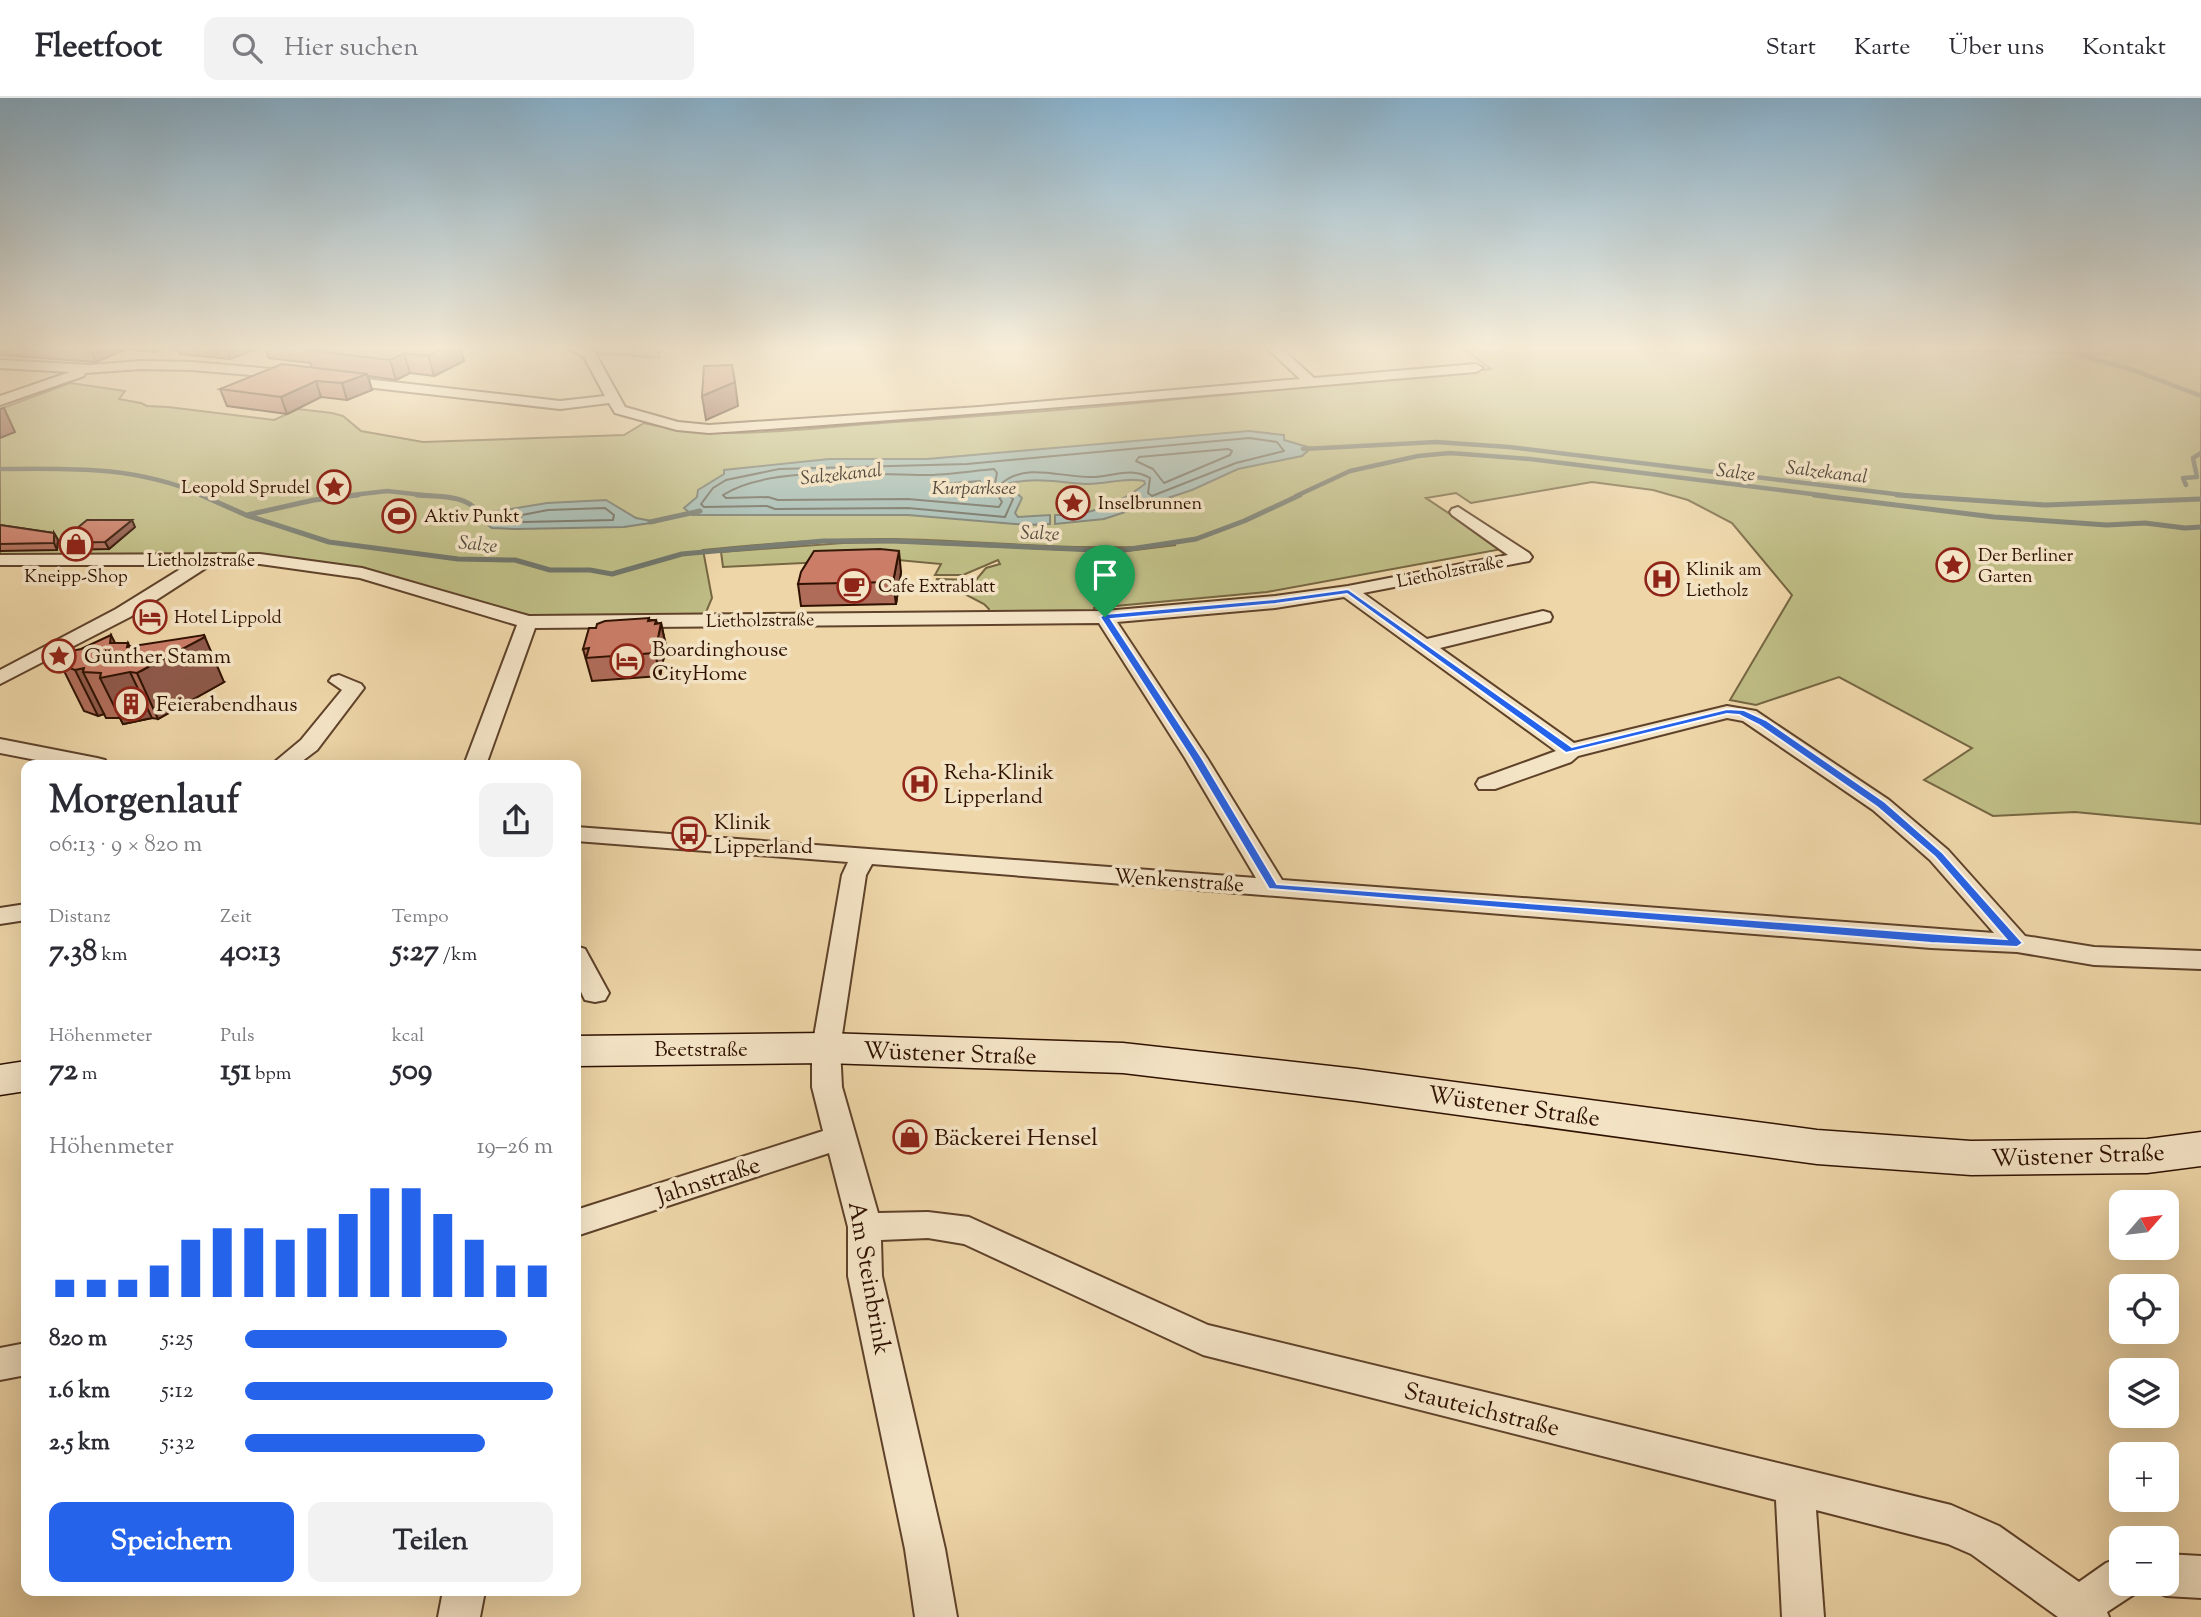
<!DOCTYPE html>
<html lang="de">
<head>
<meta charset="utf-8">
<style>
	:root { --surface:#fff; --page:#f2f2f3; --text:#2b2b33; --muted:#7c7c81; --line:#e1e1e2; --accent:#2563eb }
	body { margin:0; font-family:"Sorts Mill Goudy",serif; background:var(--page); color:var(--text); height:100vh; display:flex; flex-direction:column; font-size:26px; white-space:nowrap }
	* { box-sizing:border-box; margin:0 }
	p { font-size:23px; color:var(--muted) }
	.icon { flex:none; width:38px; height:38px; fill:none; stroke:currentColor; stroke-width:2; stroke-linecap:round; stroke-linejoin:round }
	.map { position:relative; flex:1; overflow:hidden }
	.panel { position:absolute; left:21px; top:662px; width:560px; height:836px; display:flex; flex-direction:column; background:var(--surface); border-radius:14px; box-shadow:0 7px 28px #0002 }
	.panel>* { flex:none }
	.needle { width:46px; rotate:62deg }
	.controls { position:absolute; left:2109px; top:1092px; display:grid; gap:14px }
	.controls a { display:grid; place-items:center; width:70px; height:70px; border-radius:14px; background:var(--surface); box-shadow:0 7px 28px #0002; font-size:35px }
	.pin { position:absolute; display:grid; place-items:center; width:60px; height:60px; color:#fff; margin:-72px -30px; border-radius:50% 50% 50% 0; rotate:-45deg; box-shadow:0 0 7px #0007 }
	.pin .icon { rotate:45deg }
	.round { display:grid; place-items:center; flex:none; width:74px; height:74px; border-radius:14px; background:var(--page) }
	.headline { display:flex; align-items:center; justify-content:space-between; height:119px; padding:0 28px }
	h1 { font-size:38px; font-weight:800; line-height:52px }
	.figures { display:grid; grid-template-columns:repeat(3,1fr); gap:10px; height:119px; padding:7px 28px }
	.figures div { display:grid; align-content:center }
	.figures b { font-size:30px; font-weight:800 }
	.figures small { font-size:19px; font-weight:400 }
	.figures p { font-size:19px }
	.chart { height:196px; padding:14px 28px }
	.chart p { display:flex; justify-content:space-between }
	.chart svg { width:100%; height:126px; margin-top:7px; stroke:var(--accent); stroke-width:6 }
	.action { display:flex; gap:14px; margin-top:auto; padding:14px 28px }
	.action a { flex:1; height:80px; border-radius:14px; background:var(--accent); color:#fff; font-size:28px; font-weight:800; line-height:80px; text-align:center }
	.action a+a { background:var(--page); color:var(--text) }
	ul { padding:0 28px; list-style:none; font-size:23px }
	li { display:grid; grid-template-columns:112px 84px 1fr; align-items:center; height:52px }
	li i { height:18px; border-radius:9px; background:var(--accent) }
	header { display:flex; align-items:center; gap:42px; box-sizing:border-box; height:98px; padding:0 35px; background:var(--surface); border-bottom:2px solid var(--line) }
	header strong { font-size:33px }
	nav { display:flex; gap:38px; margin-inline-start:auto; font-size:24px }
	.search { width:490px; height:63px; background:var(--page); display:flex; align-items:center; gap:18px; box-sizing:border-box; padding:0 24px; border-radius:14px; color:var(--muted); font-size:26px }
	.map>svg:first-child { display:block }
	.green { fill:#bebc84; stroke:#766642; stroke-width:2 }
	.water { fill:#9cb7b1; stroke:#70756a; stroke-width:2 }
	.lines { fill:none; stroke-linecap:round; stroke-linejoin:round }
	.shore { stroke:#666458; stroke-width:2 }
	.stream-far1 { stroke:#70756a; stroke-width:4.5 }
	.stream { stroke:#70756a; stroke-width:5 }
	.street-casing { stroke:#5f422a; stroke-width:4 }
	.secondary-casing { stroke:#2f1100; stroke-width:3 }
	.street { fill:#f4e4c6; fill-rule:evenodd }
	.secondary { fill:#f4e4c6; fill-rule:evenodd }
	.wall { fill:#af6c59; stroke:#2f1100; stroke-width:2 }
	.shaded-wall { fill:#8e5849; stroke:#2f1100; stroke-width:2 }
	.building { fill:#cb7d68; stroke:#2f1100; stroke-width:2 }
	.route { fill:#2563eb; stroke:#fff; stroke-width:2; fill-rule:evenodd }
	.labels { text-anchor:middle; stroke-width:7; stroke-linejoin:round; paint-order:stroke }
	.far-poi-label { font-size:18px; fill:#2f1100; stroke:#f4e4c6; text-anchor:start }
	.far-street-label { font-size:18px; fill:#2f1100; stroke:#f4e4c6 }
	.far-water-label { font-size:19px; font-style:italic; fill:#554b3e; stroke:#f4e4c6 }
	.poi-label { font-size:21px; fill:#2f1100; stroke:#f4e4c6; text-anchor:start }
	.street-label { font-size:21px; fill:#2f1100; stroke:#f4e4c6 }
	.near-street-label { font-size:24px; fill:#2f1100; stroke:#f4e4c6 }
	.near-poi-label { font-size:24px; fill:#2f1100; stroke:#f4e4c6; text-anchor:start }
</style>
</head>
<body>
<header>
<strong>Fleetfoot</strong>
<div class="search"><svg class="icon" aria-label="search" viewBox="0 0 24 24"><circle cx="10" cy="10" r="6"/><path d="M15 15l6 6"/></svg>Hier suchen</div>
<nav><a>Start</a><a>Karte</a><a>Über uns</a><a>Kontakt</a></nav>
</header>
<div class="map">
<svg width="2201" height="1519" viewBox="0 0 2201 1519">
	<rect width="100%" height="100%" fill="#eed6a8"/>
	<filter id="stains"><feTurbulence type="fractalNoise" baseFrequency=".00286" numOctaves="4"/><feColorMatrix values="0 0 0 0 .2 0 0 0 0 .09 0 0 0 0 .02 0 0 0 .5 -.17"/></filter>
	<radialGradient id="worn" r=".72"><stop offset=".6" stop-color="#630" stop-opacity="0"/><stop offset="1" stop-color="#630" stop-opacity=".3"/></radialGradient>
	<!-- green -->
	<path class="green" d="M581 249H659V260L593 255Z
		M1461 249H1842L2108 256 2099 249H2173L2201 253V726L2075 714 1993 718 1924 682 1972 650 1839 579 1756 607 1730 602 1792 497 1732 425 1688 402 1653 392 1592 384 1471 405 1456 395 1426 400 1502 451 1267 494 1094 510V515L987 517 989 511 984 506 936 481 976 482 986 470 1000 466 998 462 963 477H935L941 466 887 461 723 469 721 454 843 445 894 444 1119 454 1176 447C1081 454 988 443 894 441 830 440 767 446 703 452L712 500 704 519 542 522 366 472 262 458 0 460V311L70 285 125 293 119 301 141 305 147 308 168 309 274 322 298 311 332 315 343 318 361 333 423 344 624 337 644 325C725 345 813 329 896 324 1095 311 1293 290 1491 271Z"/>
	<!-- water -->
	<path class="water" d="M1249 333 1284 337V342L1311 350 1302 358 1238 371 1192 392 1104 421 1055 426V417C1089 418 1118 407 1145 386L1144 383C1125 379 1108 386 1089 386 1061 385 1035 378 1007 386L1022 400 1015 415 1018 419 1050 417V426L1027 427 908 417H692L684 410 697 399 698 392 724 376V372L829 361H927Z
		M606 402 636 420 657 424 624 429 516 431 492 430 479 421 480 416 547 405Z"/>
	<g class="lines">
		<!-- shore -->
		<path class="shore" d="M1249 340 1277 344 1284 353 1236 365 1152 398 1148 395 1150 380C1131 368 1112 379 1092 379 1063 380 1027 364 1002 385L1004 392 1013 401 1005 419 908 410 775 411 767 408 704 409 701 406 713 390 726 382 779 371 967 366Z
			M1228 351 1232 353 1230 357 1164 385 1153 371 1136 363 1139 359Z
			M994 371 997 375 994 391 1002 404 999 409 908 401 778 402 768 399 726 400 723 397C769 367 869 377 924 377 948 377 971 373 994 371Z
			M980 383 983 393 980 397 942 393 939 390 942 386Z
			M605 410 614 417 613 422 523 424 520 421 522 417 548 412Z"/>
		<!-- stream-far1 -->
		<path class="stream-far1" d="M2077 256 2133 272 2201 298
			M1303 351 1436 344 1509 349 1911 398
			M0 371C73 370 137 368 205 398
			M2186 387 2183 380 2197 379 2193 360 2201 355
			M344 398 387 393 432 398
			M1296 398 1350 373 1418 358 1450 355 1530 361 1828 398"/>
		<!-- stream -->
		<path class="stream" d="M201 397 246 417 329 444 458 461 515 462 550 472H590L612 476 682 456 823 443H894L1117 453 1196 441 1244 423 1300 397
			M417 397C439 399 467 396 480 416L488 418
			M1814 397 1994 419 2107 427 2145 425 2185 430 2201 429
			M1897 397 2045 407 2201 401
			M247 417 314 402 358 397
			M650 424 700 413"/>
		<defs>
			<path id="street" d="M564 249H582L594 253 625 309 678 324 709 327 979 309 1300 281 1266 249H1280L1314 280 1476 266 1483 270 1476 274C1221 296 965 318 709 335L677 332 615 315 609 305 560 311 339 286 332 282 339 278 560 303 605 298 584 259Z
				M0 262 89 267 141 263 192 264 295 273 302 277 295 281 192 272 141 271 85 275 84 278 0 307V298L70 274 0 270Z
				M1458 409 1529 455 1532 459 1529 463 1363 495 1427 541 1543 513 1550 515 1552 519 1550 523 1440 550 1574 645 1727 608 1756 613 1889 702 1948 752 2025 838 2094 849 2201 853V871L2094 867 2017 854 1931 850 872 766 866 777 840 950 842 989 878 1115 928 1114 969 1119 1208 1227 1951 1407 1999 1428 2079 1484 2106 1465 2121 1459V1486H2139L2136 1495 2107 1514 2109 1519H2058L1971 1456 1948 1446 1816 1412 1824 1519H1782L1776 1402 1203 1257 964 1146 928 1140 881 1142 882 1178 945 1451 957 1519H915L905 1451 848 1178V1129L829 1055 576 1138V1112L823 1033 812 989V950L842 777 848 764 576 743V729L1256 780 1185 660 1099 525 535 530 486 667H464L517 527 360 480 260 466H212L130 519 0 586V572L116 511 187 467H0V457L260 456 362 470 529 518 1105 513 1275 498 1348 488 1508 457 1452 417 1450 414 1452 411ZM1344 499 1556 653 1479 681 1476 686 1479 691H1495L1571 664 1578 658 1727 620 1743 623 1873 712 1930 762 1994 835 1282 782 1207 660 1117 524 1275 510Z
				M339 577 361 586 364 590 317 652 297 667H271L301 642 342 592 329 583 332 579Z
				M0 641 97 660 105 662 108 667H62L0 655Z
				M26 806V822L0 826V810Z
				M576 848 585 851 609 895 605 902 595 904 585 902C575 884 575 868 576 848Z
				M26 1245V1277L0 1282V1250Z
				M2166 1456 2201 1458V1500L2166 1498 2151 1492 2149 1486H2166Z
				M443 1493H485L480 1519H438Z"/>
			<path id="secondary" d="M826 935 1123 945 1357 971 1817 1032 1971 1043 2147 1041 2201 1034V1068L2147 1075 1971 1077 1817 1066 1357 1003 1123 975 826 965 576 968V938Z
				M26 963V993L0 997V967Z"/>
		</defs>
		<!-- street casing -->
		<use href="#street" class="street-casing"/>
		<!-- secondary casing -->
		<use href="#secondary" class="secondary-casing"/>
		<!-- street -->
		<use href="#street" class="street"/>
		<!-- secondary -->
		<use href="#secondary" class="secondary"/>
	</g>
	<!-- wall -->
	<path class="wall" d="M0 249H166L155 254 126 251 96 264 0 257Z
		M177 249H262L230 261 180 256Z
		M265 249H460L464 263 434 278 410 275 396 282 368 278 372 292 347 302 321 299 287 316 227 308 220 291 312 269 310 265 269 260Z
		M0 427 54 435 58 442 57 452 0 453Z
		M135 429 109 451 62 452 59 445Z
		M901 474 896 506 801 508 798 486Z
		M649 520V522H656L657 526 661 525 666 548 660 578 592 583 583 551Z
		M129 548 224 584 158 621 152 620 123 626 120 620H106L104 616 98 618 84 613 61 567Z"/>
	<!-- shaded-wall -->
	<path class="shaded-wall" d="M89 249H125L126 251 96 264Z
		M153 249H166L155 254Z
		M225 249H262L230 261Z
		M426 249H460L464 263 434 278Z
		M404 255 410 275 396 282 390 262Z
		M367 276 372 292 347 302 342 285Z
		M316 283 321 299 287 316 281 299Z
		M735 284 738 308 706 322 702 298Z
		M4 310 15 334 0 340V311Z
		M132 422 135 429 109 451 105 444Z
		M54 435 58 442 57 452 54 445Z
		M899 453 901 474 896 506 893 484Z
		M656 522 659 536 661 525 666 548 660 578 655 555V526Z
		M111 537 130 574 152 620 123 626 100 580Z
		M204 537 224 584 158 621 137 575 127 549 128 545 141 573Z
		M84 570 83 574 104 616 98 618 75 572Z"/>
	<!-- building -->
	<path class="building" d="M314 249H447L428 258 404 255 390 262 306 252Z
		M282 266 367 276 342 285 316 283 281 299 220 291Z
		M732 267 735 284 702 298 704 268Z
		M87 422H132L105 444 59 445Z
		M0 427 54 435V445L0 446Z
		M880 451 899 453 893 484 798 486 801 474 814 453Z
		M649 520 648 523 656 522 655 526 661 525 655 555 586 560 589 550 583 551 589 530H596L597 526 605 523Z
		M111 537 110 545H128L127 549 204 537 205 539 137 575 130 574 100 580 101 575 83 574 84 570 75 572 61 567 66 554 81 551Z"/>
	<!-- sky -->
	<linearGradient id="sky" x2="0" y2="1"><stop stop-color="#89b5d2"/><stop offset="0.54" stop-color="#f7edd8"/><stop offset="1" stop-color="#f7edd8" stop-opacity="0"/></linearGradient>
	<rect width="2201" height="462" fill="url(#sky)"/>
	<!-- route -->
	<path class="route" d="M1348 491 1572 649 1727 611 1744 612 1766 622 1885 704 1943 755 2023 845 2017 849 1931 845 1269 791 1191 660 1100 519 1105 516 1275 501ZM1347 496 1566 655 1727 616 1739 617 1759 627 1877 709 1935 759 2006 841 1277 786 1202 660 1111 521 1275 506Z"/>
	<!-- icons -->
	<defs>
		<symbol id="sight-ring" viewBox="-11 -11 22 22"><circle r="9.5" fill="#f4e4c6" stroke="#8f2418" stroke-width="1.5"/><path d="M0-6L1.8-2.2L6-1.7L2.9 1.2L3.7 5.4L0 3.3L-3.7 5.4L-2.9 1.2L-6-1.7L-1.8-2.2Z" fill="#8f2418"/></symbol>
		<symbol id="stadium-ring" viewBox="-11 -11 22 22"><circle r="9.5" fill="#f4e4c6" stroke="#8f2418" stroke-width="1.5"/><path d="M0-5a6.5 5 0 1 0 0 10a6.5 5 0 1 0 0-10ZM-3.5-1.8h7v3.6h-7Z" fill="#8f2418"/></symbol>
		<symbol id="shop-ring" viewBox="-11 -11 22 22"><circle r="9.5" fill="#f4e4c6" stroke="#8f2418" stroke-width="1.5"/><path d="M-5-2.5h2.3a2.7 3.5 0 0 1 5.4 0H5L5.5 6h-11ZM-1.5-2.5h3a1.5 2.3 0 0 0-3 0Z" fill="#8f2418"/></symbol>
		<symbol id="hospital-ring" viewBox="-11 -11 22 22"><circle r="9.5" fill="#f4e4c6" stroke="#8f2418" stroke-width="1.5"/><path d="M-5-5h3v3.5h4V-5h3V5h-3V1.5h-4V5h-3Z" fill="#8f2418"/></symbol>
		<symbol id="cafe-ring" viewBox="-11 -11 22 22"><circle r="9.5" fill="#f4e4c6" stroke="#8f2418" stroke-width="1.5"/><path d="M-5.5-4.5H6V0H3Q3 3.5 0 3.5H-2.5Q-5.5 3.5-5.5 0ZM3-3.2v2h1.7v-2ZM-6 4.5H4V6H-6Z" fill="#8f2418"/></symbol>
		<symbol id="hotel-ring" viewBox="-11 -11 22 22"><circle r="9.5" fill="#f4e4c6" stroke="#8f2418" stroke-width="1.5"/><path d="M-6-4.5h1.5V1H6V5H4.5V3h-9V5H-6ZM-4 0a1.8 1.8 0 1 1 3.6 0ZM.5 0V-2.5h3Q6-2.5 6 0Z" fill="#8f2418"/></symbol>
		<symbol id="building-ring" viewBox="-11 -11 22 22"><circle r="9.5" fill="#f4e4c6" stroke="#8f2418" stroke-width="1.5"/><path d="M-4-6H4V6H1V3H-1V6H-4ZM-2.5-4.3h1.7v1.8h-1.7ZM.8-4.3h1.7v1.8H.8ZM-2.5-1h1.7V.8h-1.7ZM.8-1h1.7V.8H.8Z" fill="#8f2418"/></symbol>
		<symbol id="bus-ring" viewBox="-11 -11 22 22"><circle r="9.5" fill="#f4e4c6" stroke="#8f2418" stroke-width="1.5"/><path d="M-5-6H5V4H4V6H2V4H-2V6H-4V4H-5ZM-3.5-4V0h7V-4ZM-3.5 1.2v1.5H-2V1.2ZM2 1.2v1.5H3.5V1.2Z" fill="#8f2418"/></symbol>
	</defs>
	<g fill-rule="evenodd">
		<use href="#sight-ring" x="315" y="370" width="38" height="38"/>
		<use href="#sight-ring" x="1054" y="386" width="38" height="38"/>
		<use href="#stadium-ring" x="380" y="399" width="38" height="38"/>
		<use href="#shop-ring" x="57" y="427" width="38" height="38"/>
		<use href="#sight-ring" x="1934" y="448" width="38" height="38"/>
		<use href="#hospital-ring" x="1643" y="462" width="38" height="38"/>
		<use href="#cafe-ring" x="835" y="469" width="38" height="38"/>
		<use href="#hotel-ring" x="131" y="500" width="38" height="38"/>
		<use href="#sight-ring" x="40" y="539" width="38" height="38"/>
		<use href="#hotel-ring" x="608" y="544" width="38" height="38"/>
		<use href="#building-ring" x="112" y="587" width="38" height="38"/>
		<use href="#hospital-ring" x="901" y="667" width="38" height="38"/>
		<use href="#bus-ring" x="670" y="717" width="38" height="38"/>
		<use href="#shop-ring" x="891" y="1020" width="38" height="38"/>
	</g>
	<g class="labels">
		<!-- far-poi labels -->
		<g class="far-poi-label">
			<text x="310" y="395" text-anchor="end">Leopold Sprudel</text>
			<text x="1098" y="411">Inselbrunnen</text>
			<text x="424" y="424">Aktiv Punkt</text>
			<text x="1978" y="463">Der Berliner<tspan x="1978" dy="21">Garten</tspan></text>
			<text x="1686" y="477">Klinik am<tspan x="1686" dy="21">Lietholz</tspan></text>
			<text x="76" y="484" text-anchor="middle">Kneipp-Shop</text>
			<text x="878" y="494">Cafe Extrablatt</text>
			<text x="174" y="525">Hotel Lippold</text>
		</g>
		<!-- far-street labels -->
		<g class="far-street-label">
			<text x="201" y="468">Lietholzstraße</text>
			<text transform="translate(1450 473) rotate(-11)" y="6">Lietholzstraße</text>
			<text transform="translate(760 522) rotate(-1)" y="6">Lietholzstraße</text>
		</g>
		<!-- far-water labels -->
		<g class="far-water-label">
			<text transform="translate(1736 373) rotate(7)" y="7">Salze</text>
			<text transform="translate(1827 373) rotate(7)" y="7">Salzekanal</text>
			<text transform="translate(841 375) rotate(-6)" y="7">Salzekanal</text>
			<text x="974" y="396">Kurparksee</text>
			<text transform="translate(1040 434) rotate(2)" y="7">Salze</text>
			<text transform="translate(478 445) rotate(6)" y="7">Salze</text>
		</g>
		<!-- poi labels -->
		<g class="poi-label">
			<text x="652" y="558">Boardinghouse<tspan x="652" dy="24">CityHome</tspan></text>
			<text x="84" y="565">Günther Stamm</text>
			<text x="156" y="613">Feierabendhaus</text>
			<text x="944" y="681">Reha-Klinik<tspan x="944" dy="24">Lipperland</tspan></text>
			<text x="714" y="731">Klinik<tspan x="714" dy="24">Lipperland</tspan></text>
		</g>
		<!-- street labels -->
		<g class="street-label">
			<text transform="translate(1179 782) rotate(4)" y="7">Wenkenstraße</text>
			<text x="701" y="958">Beetstraße</text>
		</g>
		<!-- near-street labels -->
		<g class="near-street-label">
			<text transform="translate(950 955) rotate(2)" y="8">Wüstener Straße</text>
			<text transform="translate(1514 1008) rotate(8)" y="8">Wüstener Straße</text>
			<text transform="translate(2078 1057) rotate(-2)" y="8">Wüstener Straße</text>
			<text transform="translate(708 1082) rotate(-18)" y="8">Jahnstraße</text>
			<text transform="translate(870 1180) rotate(80)" y="8">Am Steinbrink</text>
			<text transform="translate(1482 1311) rotate(14)" y="8">Stauteichstraße</text>
		</g>
		<!-- near-poi labels -->
		<g class="near-poi-label">
			<text x="934" y="1047">Bäckerei Hensel</text>
		</g>
	</g>
	<rect width="100%" height="100%" filter="url(#stains)"/>
	<rect width="100%" height="100%" fill="url(#worn)"/>
</svg>
<div class="controls">
<a><svg class="needle" viewBox="-14 -14 28 28"><path d="M0-13l5 13h-10z" fill="#e53935"/><path d="M0 13l5-13h-10z" fill="#7c7c81"/></svg></a>
<a><svg class="icon" aria-label="locate" viewBox="0 0 24 24"><circle cx="12" cy="12" r="6"/><path d="M12 2v4M12 18v4M2 12h4M18 12h4"/></svg></a>
<a><svg class="icon" aria-label="layers" viewBox="0 0 24 24"><path d="M12 4l9 5-9 5-9-5zM3 14l9 5 9-5"/></svg></a>
<a>+</a>
<a>−</a>
</div>
<div class="pin" style="left:1105px;top:519px;background:#1e9e55"><svg class="icon" aria-label="arrive" viewBox="0 0 24 24"><path d="M6 21V4h12l-3 4 3 4H6"/></svg></div>
<section class="panel">
<div class="headline"><div><h1>Morgenlauf</h1><p>06:13 · 9 × 820 m</p></div><a class="round"><svg class="icon" aria-label="share" viewBox="0 0 24 24"><path d="M12 15V3M7 8l5-5 5 5M5 13v7h14v-7"/></svg></a></div>
<div class="figures">
<div><p>Distanz</p><b>7.38<small> km</small></b></div>
<div><p>Zeit</p><b>40:13</b></div>
<div><p>Tempo</p><b>5:27<small> /km</small></b></div>
</div>
<div class="figures">
<div><p>Höhenmeter</p><b>72<small> m</small></b></div>
<div><p>Puls</p><b>151<small> bpm</small></b></div>
<div><p>kcal</p><b>509</b></div>
</div>
<div class="chart"><p><span>Höhenmeter</span>19–26 m</p>
<svg viewBox="0 0 160 44" preserveAspectRatio="none"><path d="M5 44V38M15 44V38M25 44V38M35 44V33M45 44V24M55 44V20M65 44V20M75 44V24M85 44V20M95 44V15M105 44V6M115 44V6M125 44V15M135 44V24M145 44V33M155 44V33"/></svg>
</div>
<ul>
<li><b>820 m</b>5:25<i style="width:85%"></i></li>
<li><b>1.6 km</b>5:12<i style="width:100%"></i></li>
<li><b>2.5 km</b>5:32<i style="width:78%"></i></li>
</ul>
<div class="action"><a>Speichern</a><a>Teilen</a></div>
</section>
</div>
</body>
</html>
